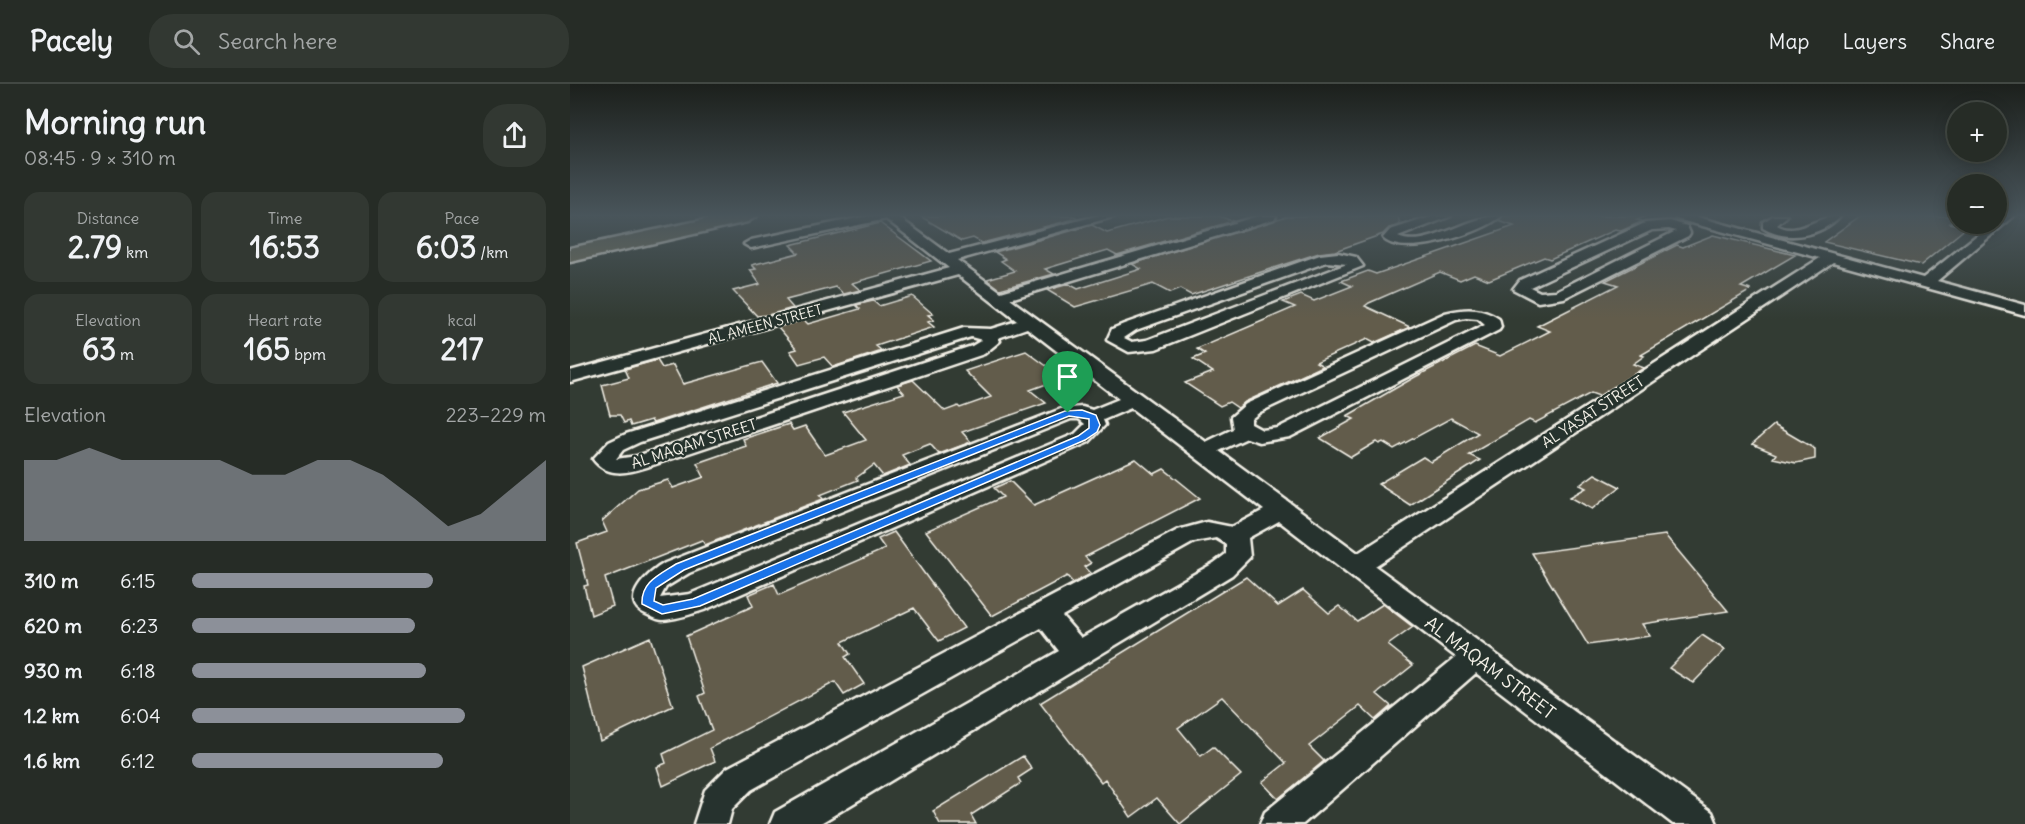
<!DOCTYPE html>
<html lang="en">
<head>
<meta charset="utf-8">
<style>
	:root { --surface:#262c26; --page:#323832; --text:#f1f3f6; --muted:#a4a7a7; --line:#424843; --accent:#8c9099 }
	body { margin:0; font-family:Delius,sans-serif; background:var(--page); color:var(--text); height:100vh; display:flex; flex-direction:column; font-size:22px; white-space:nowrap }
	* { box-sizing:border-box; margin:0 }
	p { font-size:20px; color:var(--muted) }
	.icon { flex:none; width:33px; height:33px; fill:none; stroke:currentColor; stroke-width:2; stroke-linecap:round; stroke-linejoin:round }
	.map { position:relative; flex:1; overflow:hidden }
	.drawer { display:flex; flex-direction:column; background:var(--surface); width:570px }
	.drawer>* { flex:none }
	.buttons { position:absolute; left:1377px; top:18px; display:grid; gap:12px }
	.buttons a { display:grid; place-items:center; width:60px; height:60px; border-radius:50%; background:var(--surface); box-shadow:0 3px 15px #0003,0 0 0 2px var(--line); font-size:30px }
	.pin { position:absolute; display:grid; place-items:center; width:51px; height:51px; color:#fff; margin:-62px -26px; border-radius:50% 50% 50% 0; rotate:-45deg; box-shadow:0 0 6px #0007 }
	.pin .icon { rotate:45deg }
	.round { display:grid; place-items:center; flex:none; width:63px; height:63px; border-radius:24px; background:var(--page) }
	.headline { display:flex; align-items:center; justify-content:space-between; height:102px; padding:0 24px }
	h1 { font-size:33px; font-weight:700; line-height:45px }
	.metrics { display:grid; grid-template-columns:repeat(3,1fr); gap:9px; height:102px; padding:6px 24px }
	.metrics div { display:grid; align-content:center; border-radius:15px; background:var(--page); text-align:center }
	.metrics b { font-size:30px; font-weight:700 }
	.metrics small { font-size:16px; font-weight:400 }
	.metrics p { font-size:16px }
	.chart { height:168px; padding:12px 24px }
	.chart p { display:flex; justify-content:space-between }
	.chart svg { width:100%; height:108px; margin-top:6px; fill:var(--accent); opacity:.7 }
	ul { padding:0 24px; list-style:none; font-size:20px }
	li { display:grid; grid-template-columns:96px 72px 1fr; align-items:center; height:45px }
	li i { height:15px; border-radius:8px; background:var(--accent) }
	header { display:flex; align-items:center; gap:36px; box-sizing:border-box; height:84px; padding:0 30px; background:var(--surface); border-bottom:2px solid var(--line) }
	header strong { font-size:28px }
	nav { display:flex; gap:33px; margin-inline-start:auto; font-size:21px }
	.search { width:420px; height:54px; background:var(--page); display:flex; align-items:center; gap:15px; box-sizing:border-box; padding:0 21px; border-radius:24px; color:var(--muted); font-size:22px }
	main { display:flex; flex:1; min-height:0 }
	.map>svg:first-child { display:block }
	.building { fill:#625c4b; stroke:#f4f1e8; stroke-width:1.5 }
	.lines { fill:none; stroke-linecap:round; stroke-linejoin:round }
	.minor-casing { stroke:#f4f1e8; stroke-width:5 }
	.trunk-casing { stroke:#f4f1e8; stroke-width:5 }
	.minor { fill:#26332d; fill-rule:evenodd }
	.trunk { fill:#706e59; fill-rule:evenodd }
	.route { fill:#1a73e8; stroke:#fff; stroke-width:1.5; fill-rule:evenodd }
	.labels { text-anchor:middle; stroke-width:4.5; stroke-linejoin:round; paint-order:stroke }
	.far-street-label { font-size:14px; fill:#f4f1e8; stroke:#26332d }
	.street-label { font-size:15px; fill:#f4f1e8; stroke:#26332d }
	.near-street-label { font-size:18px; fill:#f4f1e8; stroke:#26332d }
</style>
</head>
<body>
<header>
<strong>Pacely</strong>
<div class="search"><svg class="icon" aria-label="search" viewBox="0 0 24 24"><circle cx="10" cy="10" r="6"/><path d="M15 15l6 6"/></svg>Search here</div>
<nav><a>Map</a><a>Layers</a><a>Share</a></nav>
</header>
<main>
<section class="drawer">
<div class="headline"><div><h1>Morning run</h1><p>08:45 · 9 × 310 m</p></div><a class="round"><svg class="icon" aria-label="share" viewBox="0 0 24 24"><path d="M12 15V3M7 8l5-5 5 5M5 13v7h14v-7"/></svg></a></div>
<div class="metrics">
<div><p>Distance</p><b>2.79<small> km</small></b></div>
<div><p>Time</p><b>16:53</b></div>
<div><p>Pace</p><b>6:03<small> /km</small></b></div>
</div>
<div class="metrics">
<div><p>Elevation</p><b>63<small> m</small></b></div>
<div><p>Heart rate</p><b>165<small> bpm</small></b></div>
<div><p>kcal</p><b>217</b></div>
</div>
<div class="chart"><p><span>Elevation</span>223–229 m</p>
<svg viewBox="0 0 160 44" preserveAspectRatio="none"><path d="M0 44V11L10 11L20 6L30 11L40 11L50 11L60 11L70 17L80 17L90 11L100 11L110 17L120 27L130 38L140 33L150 22L160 11V44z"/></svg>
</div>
<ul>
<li><b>310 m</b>6:15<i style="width:68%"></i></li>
<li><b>620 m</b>6:23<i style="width:63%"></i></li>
<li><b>930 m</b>6:18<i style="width:66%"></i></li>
<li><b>1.2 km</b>6:04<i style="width:77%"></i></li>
<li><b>1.6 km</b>6:12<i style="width:71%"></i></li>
</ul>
</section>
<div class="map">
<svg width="1455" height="740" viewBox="0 0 1455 740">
	<rect width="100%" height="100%" fill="#323b33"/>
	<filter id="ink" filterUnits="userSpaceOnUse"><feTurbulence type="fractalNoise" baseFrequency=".0167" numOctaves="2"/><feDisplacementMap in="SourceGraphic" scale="12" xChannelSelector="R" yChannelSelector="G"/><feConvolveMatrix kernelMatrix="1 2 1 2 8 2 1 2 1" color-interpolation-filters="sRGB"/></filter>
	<g filter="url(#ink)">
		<!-- building -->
		<path class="building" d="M350 132H504L508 134 412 159 403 154 392 157Z
			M598 132H649L663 137 547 171 538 166 521 171 475 185 484 190 430 205 417 195 445 187 431 177 436 175 425 168 522 141 537 149Z
			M717 132H828L830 141 819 144 813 150 765 167 749 169 621 211 610 205 600 209 583 200 505 223 477 206 499 200 508 205 571 185 562 180Z
			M933 132H1076L1067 136 1073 137 1051 147 1045 146 980 175 974 173 919 196 904 190 890 196 870 188 799 219 795 222 840 243 804 259 797 255 746 278 753 282 675 318 668 324 659 318 650 322 615 299 643 288 623 275 635 270 627 265 725 223 713 218 731 211 744 217 782 202 771 197 798 187 806 190 944 142 928 137Z
			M1290 132H1388L1380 139 1397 143 1351 181 1254 158Z
			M310 139 361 177 282 199 290 206 274 210 266 203 216 216 223 224 198 231 187 232 163 207 190 200 180 186 186 185 182 181 228 169 220 161Z
			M1143 151 1225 171 1171 203 1181 206 1071 271 1074 272 1063 280 1074 284 1029 312 1021 309 965 339 959 336 899 371 910 376 840 421 808 400 853 373 861 378 908 349 881 334 824 365 813 358 809 360 806 358 781 373 750 354 784 335 777 332 845 293 905 262 930 272 980 247 967 242 1048 201 1035 197 1107 161 1113 163Z
			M342 212 363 230 358 231 364 236 358 238 364 243 306 262 312 267 263 283 254 273 229 280 220 267 227 265 208 243 234 236 238 240 290 225 286 221 303 217 309 222Z
			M456 267 493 294 460 306 476 319 392 348 401 358 369 370 360 360 332 371 340 381 313 392 304 381 286 394 288 396 250 411 253 415 135 461 132 456 35 494 43 522 21 531 14 502 18 501 7 459 37 448 32 437 68 405 98 396 103 404 134 393 127 379 176 362 173 355 219 340 223 346 235 342 255 371 296 356 273 328 334 309 327 301 343 296 375 327 388 322 390 324 421 313 395 287Z
			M87 276 92 284 103 281 113 300 192 278 207 299 83 339 81 336 61 342 59 337 54 339 50 331H40L32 301 59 294 55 285Z
			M1204 341 1245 365V375L1226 379 1203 374 1206 370 1182 360Z
			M566 375 584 390 594 385 630 414 515 473 521 479 514 483 521 490 503 499 497 492 422 532 356 447 433 413 424 404 440 397 464 421Z
			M1025 390 1050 403 1022 425 1000 413 1016 404 1010 401Z
			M324 448 394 544 369 557 344 524 272 558 280 570 275 573 294 600 274 611 265 598 140 664 145 677 93 702 87 683 96 679 93 670 142 646 129 612 135 609 116 552 183 522 178 511 204 500 209 511 315 465 308 455Z
			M1095 451 1158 527 1072 540 1080 552 1018 561 962 469Z
			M676 493 708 522 733 506 759 529 769 522 787 537 813 520 843 543 818 561 843 581 807 610 821 622 805 636 790 622 739 662 754 677 708 715 692 698 716 679 652 613 608 644 631 672 643 663 671 691 610 740 587 714 561 733 535 695 531 698 470 619Z
			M1132 551 1155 566 1123 599 1099 584Z
			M80 553 103 622 30 657 12 583Z
			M453 672 462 685 448 694 451 699 401 731 406 740H370L363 727Z"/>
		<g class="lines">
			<defs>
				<path id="minor" d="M297 132H327L379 170 526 132H546L387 176 431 208 688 132H706L704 135 440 215 636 358 663 345 661 333 676 320 875 229C895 224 911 223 929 235L931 243 929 246 720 353 689 358 677 354 649 367 788 469 1250 174 1107 135 1105 132H1124L1353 194 1421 140H1426L1431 132H1444L1367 197 1455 221V231L1263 178 805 482 1142 728 1147 740H1103L906 589 733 740H690L695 728 886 573 709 437 678 454 680 473 662 491 249 740H200L205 728 489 567 471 544 181 706 162 725 158 740H124L135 706 157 684 608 446 637 438 662 443 694 426 561 324 533 336 535 341 519 358 134 526C122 530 106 535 93 536 87 536 81 532 76 530 46 517 80 487 95 479L491 325 512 323 522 326 549 315 457 244 428 254 430 257 414 270 77 383C58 389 37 394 23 375L39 358 56 350 394 244 421 245 447 237 388 191 0 298V287L379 184 316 135 181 164 174 160 181 156ZM896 234 908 235 915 241 708 344 692 346 681 340V335L690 328 886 236ZM401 253 412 256 402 262 67 372 46 375 53 366 70 358ZM501 335H509L515 340 505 350 120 510 90 514 96 503 119 489ZM646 454 656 460V470L644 479 511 554 492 532 624 458Z
					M864 132H881L828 153C857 166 900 130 931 132 914 149 832 175 813 154L820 146Z
					M1203 132H1217L1207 141C1227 154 1247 131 1270 132 1251 152 1217 159 1193 144V138Z
					M1100 137 1117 142 1120 149 1118 152 994 214 968 218 943 205 950 196 1075 139ZM1099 145 1106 147 986 207 970 208 960 203 1082 146Z
					M768 169 786 173 793 182 586 265 559 268 537 256 542 245 554 240 750 171ZM757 178 777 180 577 256 562 258 554 254 566 246Z"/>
				<path id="trunk" d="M151 132H187L177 138 0 178V164Z"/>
			</defs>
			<!-- minor casing -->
			<use href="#minor" class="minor-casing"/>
			<!-- trunk casing -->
			<use href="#trunk" class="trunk-casing"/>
			<!-- minor -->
			<use href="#minor" class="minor"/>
			<!-- trunk -->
			<use href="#trunk" class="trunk"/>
		</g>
	</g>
	<!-- sky -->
	<linearGradient id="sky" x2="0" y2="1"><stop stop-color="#1c201c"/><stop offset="0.56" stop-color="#49555b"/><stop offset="1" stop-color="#49555b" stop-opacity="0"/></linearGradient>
	<rect width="1455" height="235" fill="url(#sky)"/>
	<!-- route -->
	<path class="route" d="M495 327 512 326 526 331 530 341 527 348 515 356 130 522 92 530 72 520C71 498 89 491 106 480ZM499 332 519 335V344L508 352 123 515 93 521 84 517 86 504 114 486Z"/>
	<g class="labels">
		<!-- far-street labels -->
		<g class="far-street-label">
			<text transform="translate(195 240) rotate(-15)" y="5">AL AMEEN STREET</text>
		</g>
		<!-- street labels -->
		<g class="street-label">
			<text transform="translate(1023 328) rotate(-33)" y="5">AL YASAT STREET</text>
			<text transform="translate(124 360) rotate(-18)" y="5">AL MAQAM STREET</text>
		</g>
		<!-- near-street labels -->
		<g class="near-street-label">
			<text transform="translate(920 584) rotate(37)" y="6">AL MAQAM STREET</text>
		</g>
	</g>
</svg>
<div class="buttons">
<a>+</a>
<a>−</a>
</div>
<div class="pin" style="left:498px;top:329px;background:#1e9e55"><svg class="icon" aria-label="arrive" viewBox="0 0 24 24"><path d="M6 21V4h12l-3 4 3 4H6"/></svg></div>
</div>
</main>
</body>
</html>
